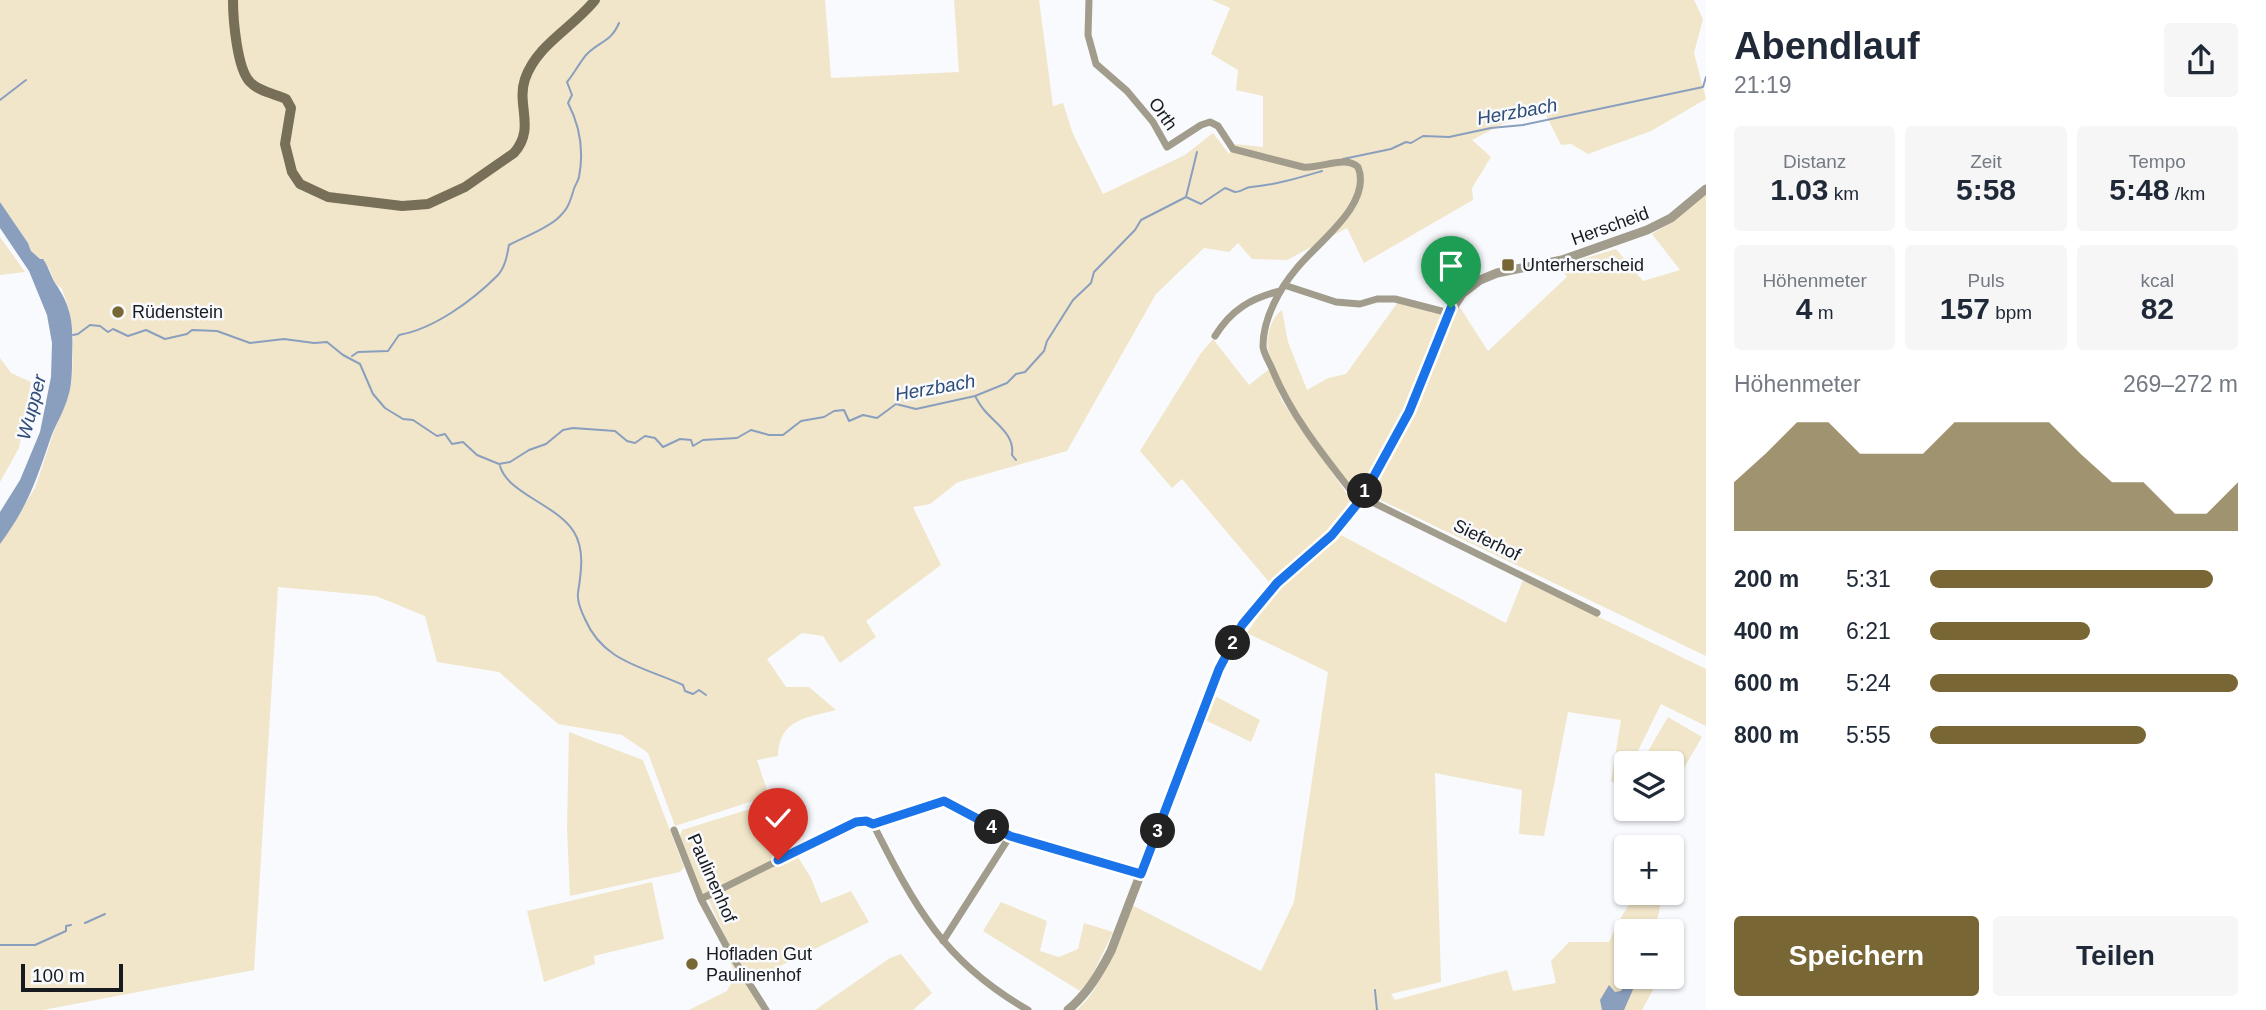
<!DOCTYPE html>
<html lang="de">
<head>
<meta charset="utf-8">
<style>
	:root { --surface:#fff; --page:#f6f6f7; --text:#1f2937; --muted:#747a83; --accent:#786634 }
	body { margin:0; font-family:Helvetica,sans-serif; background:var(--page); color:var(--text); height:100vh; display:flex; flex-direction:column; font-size:26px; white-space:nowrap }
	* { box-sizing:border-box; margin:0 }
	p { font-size:23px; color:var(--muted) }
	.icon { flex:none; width:38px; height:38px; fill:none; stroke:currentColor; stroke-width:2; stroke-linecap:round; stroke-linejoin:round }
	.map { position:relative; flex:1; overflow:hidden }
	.panel { display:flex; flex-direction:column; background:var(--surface); width:560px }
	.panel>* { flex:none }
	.fabs { position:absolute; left:1614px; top:751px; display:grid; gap:14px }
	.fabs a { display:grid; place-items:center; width:70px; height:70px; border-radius:7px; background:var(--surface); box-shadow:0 2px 5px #0004; font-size:35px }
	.scale { position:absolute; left:21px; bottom:18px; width:102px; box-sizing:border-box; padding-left:7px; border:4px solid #171a1f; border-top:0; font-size:19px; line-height:24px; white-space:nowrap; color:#171a1f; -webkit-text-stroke:5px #f8fafd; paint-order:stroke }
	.pin { position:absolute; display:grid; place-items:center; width:60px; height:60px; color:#fff; margin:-72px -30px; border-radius:50% 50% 50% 0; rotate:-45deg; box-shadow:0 0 7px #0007 }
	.pin .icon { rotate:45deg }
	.km { position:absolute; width:35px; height:35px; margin:-18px; border-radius:50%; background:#222; color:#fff; font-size:19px; line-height:35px; text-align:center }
	.round { display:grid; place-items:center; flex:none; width:74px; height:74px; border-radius:7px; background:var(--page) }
	.head { display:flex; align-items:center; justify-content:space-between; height:119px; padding:0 28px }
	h1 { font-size:38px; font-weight:700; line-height:52px }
	.figures { display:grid; grid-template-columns:repeat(3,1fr); gap:10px; height:119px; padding:7px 28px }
	.figures div { display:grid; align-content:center; border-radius:7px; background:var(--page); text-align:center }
	.figures b { font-size:30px; font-weight:700 }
	.figures small { font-size:19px; font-weight:400 }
	.figures p { font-size:19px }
	.chart { height:196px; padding:14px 28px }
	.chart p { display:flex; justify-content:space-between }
	.chart svg { width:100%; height:126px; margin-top:7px; fill:var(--accent); opacity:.7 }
	.primary-button { display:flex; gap:14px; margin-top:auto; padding:14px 28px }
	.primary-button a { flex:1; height:80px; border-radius:7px; background:var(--accent); color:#fff; font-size:28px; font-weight:700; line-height:80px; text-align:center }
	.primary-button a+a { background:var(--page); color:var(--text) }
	ul { padding:0 28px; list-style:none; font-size:23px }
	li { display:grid; grid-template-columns:112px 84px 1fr; align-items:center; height:52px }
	li i { height:18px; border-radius:9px; background:var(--accent) }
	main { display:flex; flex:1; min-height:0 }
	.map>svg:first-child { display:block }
	.green { fill:#f1e6c9 }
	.water { fill:#8a9fbe }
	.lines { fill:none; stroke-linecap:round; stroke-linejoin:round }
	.stream { stroke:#8a9fbe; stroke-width:2 }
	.minor { stroke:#a19c8c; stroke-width:7 }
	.tertiary { stroke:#a19c8c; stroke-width:9 }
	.secondary { stroke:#776f58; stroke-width:10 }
	.route-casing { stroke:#fff; stroke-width:14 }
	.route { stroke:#1a73e8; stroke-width:9 }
	.poi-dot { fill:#786634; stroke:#f8fafd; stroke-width:2.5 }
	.labels { text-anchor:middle; stroke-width:5; stroke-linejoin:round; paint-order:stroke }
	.street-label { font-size:18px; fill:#171a1f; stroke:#f8fafd }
	.poi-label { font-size:18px; fill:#171a1f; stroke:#f8fafd; text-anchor:start }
	.water-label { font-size:19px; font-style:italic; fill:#2f4d78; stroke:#f8fafd }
</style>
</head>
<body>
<main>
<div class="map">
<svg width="1706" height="1010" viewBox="0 0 1706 1010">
	<rect width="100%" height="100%" fill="#f8fafd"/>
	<!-- green -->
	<path class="green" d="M0 0H825L831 78 959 72 954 0H1039L1053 106 1063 103 1073 134 1103 194 1185 155 1213 133 1229 154 1235 144 1263 147V96L1236 90 1238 70 1211 54 1230 8 1212 0H1694L1703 19 1694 53 1706 99 1651 131 1588 154 1571 144 1561 145 1546 115 1505 123 1472 140 1491 157 1472 188 1473 200 1364 263 1347 228 1287 260 1252 259 1238 243 1229 252 1204 248 1156 294 1067 451 958 482 930 504 913 507 941 565 866 621 876 637 840 663 823 636 802 633 767 659 786 687H809L836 710C806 718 779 719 778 756L757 760 769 796 675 826 648 753 622 735 558 724 499 672 437 662 425 616 376 596 278 587 254 970 43 1010H0V544L35 488 54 431 68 397 72 380 73 334 69 309 62 289 55 283 49 268 31 251 28 243 0 202Z
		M1706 192V656L1370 495 1417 407 1459 306 1488 351 1567 277 1559 266 1616 249 1643 281 1680 270 1652 234 1667 225Z
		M0 237 25 272 0 275Z
		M1398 302 1443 315 1404 411 1360 491H1354C1325 451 1279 396 1268 349 1265 336 1272 317 1282 310L1288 342 1307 390 1328 378 1346 374Z
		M1213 339 1249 385 1269 369 1282 401 1352 501 1329 531 1269 582 1182 479 1172 488 1140 451 1201 353Z
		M0 358 11 373 31 382 19 448 0 482Z
		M1339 534 1506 623 1523 580 1706 669V726L1661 704 1632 763H1626V776L1620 788 1611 781 1621 720 1568 712 1544 836 1519 834 1522 790 1435 773 1441 982 1391 994 1395 1000 1507 970 1513 991 1556 983 1551 961 1569 942H1609L1616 926 1634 896 1661 902 1655 931H1626V976L1660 977 1642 1010H1077C1104 987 1118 938 1132 905L1261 971 1294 902 1328 672 1247 633 1273 594Z
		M1213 695 1260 720 1251 742 1205 720Z
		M1668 717 1702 737 1671 790V763H1641Z
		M569 732 643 760 684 867 680 872 570 896 567 828Z
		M773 802 795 851 702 898 679 838 682 830Z
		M796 854 811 878 821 903 851 891 869 922 750 981 729 945 708 899Z
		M652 882 664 939 594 956 595 964 544 982 527 911Z
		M1001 902 1047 921 1040 951 1059 957 1078 949 1084 923 1113 932 1092 976 1080 991 983 931Z
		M718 937 762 1010H689L727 991 736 975Z
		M901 954 932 993 913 1010H815L890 958Z"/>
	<!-- water -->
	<path class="water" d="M0 202 28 243 31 251 40 259H43C48 266 51 276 55 283 74 310 73 328 72 360 72 372 72 385 68 397 64 411 56 424 51 437 36 481 28 506 0 544V512L20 480 40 432 51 377 52 343 47 315 29 271 0 228Z
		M1628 979 1633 980 1635 985 1624 1010H1602L1600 1000 1609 985 1615 992 1621 991Z"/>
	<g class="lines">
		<!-- stream -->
		<path class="stream" d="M0 100 26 80
			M1343 159 1391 149 1406 142 1411 143 1423 136 1449 137 1491 128 1523 125 1703 87 1706 77
			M1186 197 1197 152
			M73 335 78 334 90 325 100 326 108 332 113 329 128 336 146 330 165 339 187 334 192 330 217 331 250 343 284 339 314 343 327 342 343 355 360 364 373 394 385 408 403 419 413 420 437 436 445 434 452 444 463 442 477 455 499 464 510 462 529 450 546 444 563 430 573 428 615 431 627 441 635 443 645 436 655 438 663 447 680 439 691 440 693 446 703 440 737 438 751 430 769 435H783L801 421 824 417 834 411 844 410 849 421 863 415 877 418 896 404 916 409 975 396 1007 383 1016 374 1025 372 1044 351 1047 341 1073 300 1091 283 1094 272 1135 230 1141 220 1186 197 1201 204 1225 188C1228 189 1232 191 1235 192 1241 192 1246 187 1251 187 1275 185 1298 178 1322 171
			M352 356 358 352 388 351 399 335C434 329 473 300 497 276 505 268 507 256 509 245 524 237 544 230 557 219 567 210 569 205 573 192 574 186 578 182 579 177 584 151 580 126 568 103L572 95 567 82C574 74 581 60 587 54 600 41 611 42 619 23
			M975 396C978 401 981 407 985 411 996 424 1015 435 1012 455L1016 460
			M500 466C508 494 558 505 574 532 585 550 581 573 578 593 577 601 581 611 585 619 603 662 644 667 683 685L685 691 693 694 699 690 706 695
			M85 923 105 914
			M0 945H35L66 931V926L71 925
			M1375 990 1377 1010"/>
		<!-- minor -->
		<path class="minor" d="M1089 0 1088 35 1096 64 1127 91 1153 122 1167 147 1201 125 1210 122 1218 126 1233 149 1303 167C1320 169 1345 155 1358 167 1373 204 1317 243 1297 268 1280 288 1263 318 1263 346 1263 353 1270 363 1273 371 1292 417 1324 456 1355 496L1370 501 1597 613
			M1284 285 1336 302 1360 304 1377 299H1395L1449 313
			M1215 336C1231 310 1251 298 1280 291
			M873 824C915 907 944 962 1028 1010
			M674 830 701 899 730 953 766 1010
			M701 899 856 822 866 821 873 824 944 801 1010 836 1141 874
			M943 941 1010 836"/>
		<!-- tertiary -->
		<path class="tertiary" d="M1068 1010C1088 993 1099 974 1111 951L1219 669 1243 625 1263 598 1332 535 1362 498 1409 412 1445 320 1462 294 1480 280 1497 273 1562 260 1647 230 1671 218 1706 189"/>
		<!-- secondary -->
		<path class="secondary" d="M233 0C233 19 237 69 250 82 258 91 275 94 286 99L291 108 285 144 292 172 300 184 328 197 402 206 428 204 465 187 514 153C536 128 516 105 525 79 537 44 574 27 595 0"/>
	</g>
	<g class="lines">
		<defs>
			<path id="route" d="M778 860 856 822 866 821 873 824 944 801 1010 836 1141 874 1219 669 1242 625 1277 583 1332 535 1362 498 1409 412 1451 308"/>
		</defs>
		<!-- route casing -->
		<use href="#route" class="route-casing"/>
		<!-- route -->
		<use href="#route" class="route"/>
	</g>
	<!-- markers -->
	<g class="poi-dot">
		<rect x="1501" y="258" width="14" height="14" rx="3.5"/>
		<circle cx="118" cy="312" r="7"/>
		<circle cx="692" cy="964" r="7"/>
	</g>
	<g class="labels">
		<!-- street labels -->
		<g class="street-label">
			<text transform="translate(1163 114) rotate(55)" y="6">Orth</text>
			<text transform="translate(1610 226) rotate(-20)" y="6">Herscheid</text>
			<text transform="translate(1487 540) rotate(26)" y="6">Sieferhof</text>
			<text transform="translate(712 878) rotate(66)" y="6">Paulinenhof</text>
		</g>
		<!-- poi labels -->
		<g class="poi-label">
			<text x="1522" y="271">Unterherscheid</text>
			<text x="132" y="318">Rüdenstein</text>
			<text x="706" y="960">Hofladen Gut<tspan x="706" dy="21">Paulinenhof</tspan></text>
		</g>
		<!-- water labels -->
		<g class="water-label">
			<text transform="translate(1517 111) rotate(-10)" y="7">Herzbach</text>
			<text transform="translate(935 387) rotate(-10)" y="7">Herzbach</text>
			<text transform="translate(31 407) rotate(-75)" y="7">Wupper</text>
		</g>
	</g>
</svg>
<div class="fabs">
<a><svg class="icon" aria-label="layers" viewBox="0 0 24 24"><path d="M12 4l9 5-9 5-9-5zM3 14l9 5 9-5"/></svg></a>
<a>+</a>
<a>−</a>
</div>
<div class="scale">100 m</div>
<div class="pin" style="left:1451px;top:308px;background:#1e9e55"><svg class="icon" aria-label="arrive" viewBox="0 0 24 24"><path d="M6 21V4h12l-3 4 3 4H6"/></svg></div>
<div class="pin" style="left:778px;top:860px;background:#d93025"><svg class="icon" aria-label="check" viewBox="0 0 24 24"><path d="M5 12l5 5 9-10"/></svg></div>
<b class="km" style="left:1365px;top:491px">1</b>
<b class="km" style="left:1233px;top:643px">2</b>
<b class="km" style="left:1158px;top:831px">3</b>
<b class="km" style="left:992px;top:827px">4</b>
</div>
<section class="panel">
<div class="head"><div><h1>Abendlauf</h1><p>21:19</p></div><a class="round"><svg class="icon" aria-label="share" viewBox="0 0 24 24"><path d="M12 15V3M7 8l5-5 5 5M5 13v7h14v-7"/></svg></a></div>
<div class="figures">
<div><p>Distanz</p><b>1.03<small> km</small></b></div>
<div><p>Zeit</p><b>5:58</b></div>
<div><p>Tempo</p><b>5:48<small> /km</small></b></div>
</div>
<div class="figures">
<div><p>Höhenmeter</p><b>4<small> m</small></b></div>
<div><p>Puls</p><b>157<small> bpm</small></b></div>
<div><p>kcal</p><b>82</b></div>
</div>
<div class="chart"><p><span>Höhenmeter</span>269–272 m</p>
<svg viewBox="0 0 160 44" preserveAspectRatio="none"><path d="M0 44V27L10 17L20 6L30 6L40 17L50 17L60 17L70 6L80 6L90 6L100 6L110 17L120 27L130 27L140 38L150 38L160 27V44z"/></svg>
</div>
<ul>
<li><b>200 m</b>5:31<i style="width:92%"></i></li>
<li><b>400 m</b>6:21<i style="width:52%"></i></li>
<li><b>600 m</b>5:24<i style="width:100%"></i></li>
<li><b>800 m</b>5:55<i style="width:70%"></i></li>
</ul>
<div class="primary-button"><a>Speichern</a><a>Teilen</a></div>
</section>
</main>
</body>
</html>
